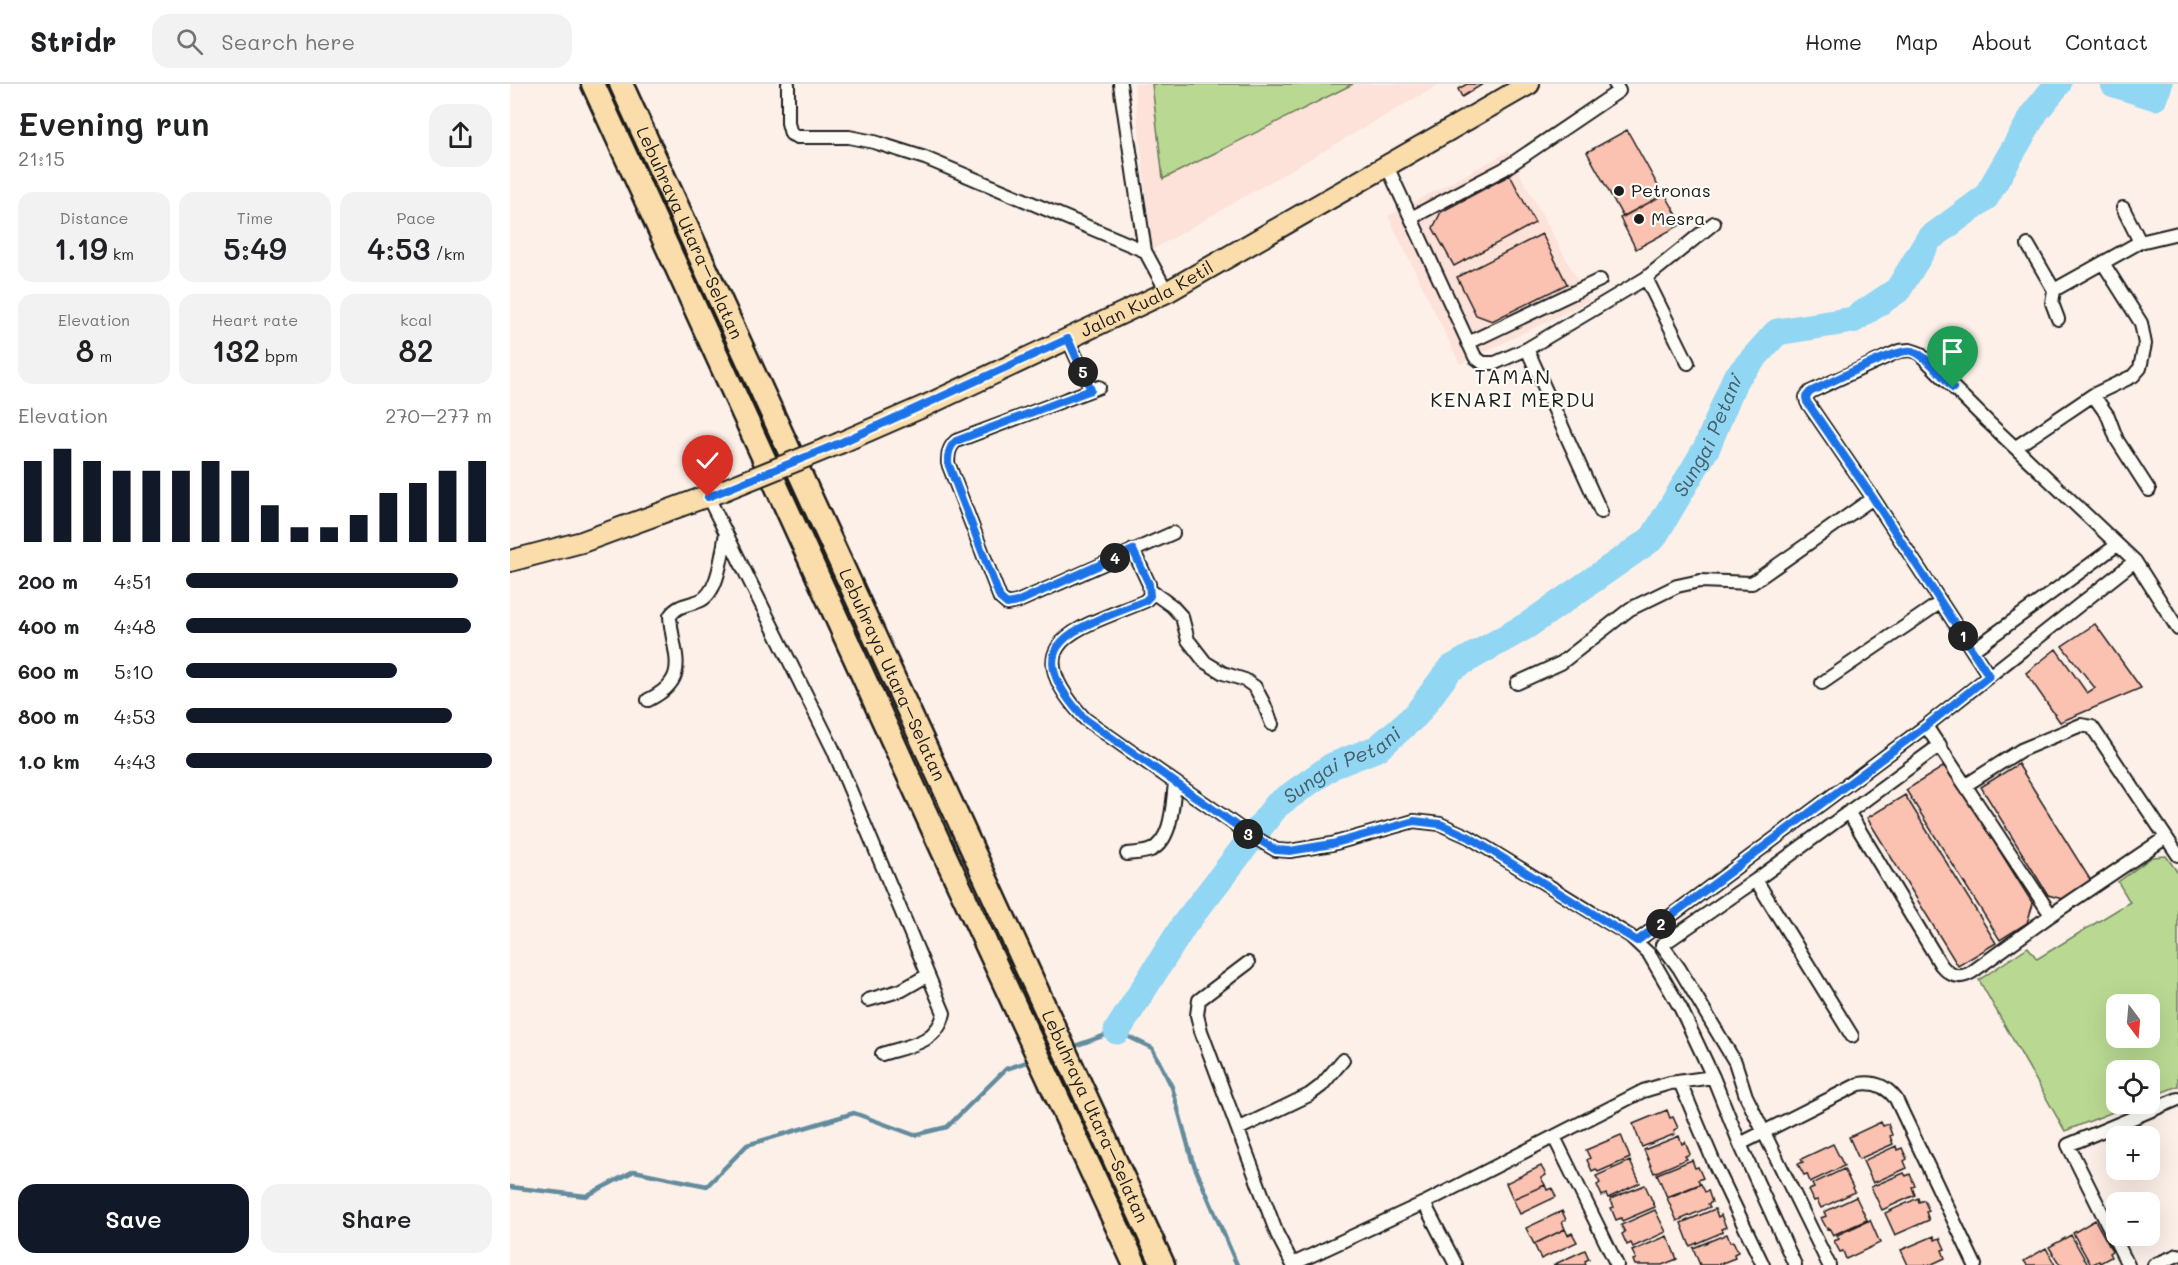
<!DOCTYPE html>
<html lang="en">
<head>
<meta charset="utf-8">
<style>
	:root { --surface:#fff; --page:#f2f2f2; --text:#202124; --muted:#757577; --line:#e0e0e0; --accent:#111827 }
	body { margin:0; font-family:Mali,sans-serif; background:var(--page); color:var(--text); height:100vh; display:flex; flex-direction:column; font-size:22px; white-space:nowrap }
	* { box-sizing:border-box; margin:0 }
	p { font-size:20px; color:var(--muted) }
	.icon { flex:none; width:33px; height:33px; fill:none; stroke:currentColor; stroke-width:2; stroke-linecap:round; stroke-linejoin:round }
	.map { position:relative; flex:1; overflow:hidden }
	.details { display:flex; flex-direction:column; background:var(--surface); width:510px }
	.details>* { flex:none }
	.needle { width:39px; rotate:164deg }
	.fabs { position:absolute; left:1596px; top:910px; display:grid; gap:12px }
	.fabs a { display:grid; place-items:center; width:54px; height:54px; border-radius:12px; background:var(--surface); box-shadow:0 6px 24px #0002; font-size:30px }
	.pin { position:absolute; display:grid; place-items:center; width:51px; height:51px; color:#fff; margin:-62px -26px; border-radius:50% 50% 50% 0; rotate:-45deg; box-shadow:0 0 6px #0007 }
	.pin .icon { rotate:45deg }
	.km { position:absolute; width:30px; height:30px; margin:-15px; border-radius:50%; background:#222; color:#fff; font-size:16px; line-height:30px; text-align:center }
	.round { display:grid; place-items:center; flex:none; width:63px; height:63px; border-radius:18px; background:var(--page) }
	.overview { display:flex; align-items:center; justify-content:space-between; height:102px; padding:0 18px }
	h1 { font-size:33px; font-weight:600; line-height:45px }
	.figures { display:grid; grid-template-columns:repeat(3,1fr); gap:9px; height:102px; padding:6px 18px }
	.figures div { display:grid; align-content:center; border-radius:15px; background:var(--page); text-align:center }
	.figures b { font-size:30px; font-weight:600 }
	.figures small { font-size:16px; font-weight:400 }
	.figures p { font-size:16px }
	.chart { height:168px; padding:12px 18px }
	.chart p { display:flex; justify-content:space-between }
	.chart svg { width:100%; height:108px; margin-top:6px; stroke:var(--accent); stroke-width:6 }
	.cta { display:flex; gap:12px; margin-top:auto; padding:12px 18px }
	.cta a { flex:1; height:69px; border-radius:18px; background:var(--accent); color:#fff; font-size:24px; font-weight:600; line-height:69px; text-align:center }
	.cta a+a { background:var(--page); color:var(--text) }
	ul { padding:0 18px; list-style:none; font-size:20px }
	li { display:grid; grid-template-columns:96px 72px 1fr; align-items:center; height:45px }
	li i { height:15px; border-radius:8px; background:var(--accent) }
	header { display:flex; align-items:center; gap:36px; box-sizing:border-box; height:84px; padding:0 30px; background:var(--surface); border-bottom:2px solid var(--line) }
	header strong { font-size:28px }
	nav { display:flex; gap:33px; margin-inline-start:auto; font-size:21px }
	.search { width:420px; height:54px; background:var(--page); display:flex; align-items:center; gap:15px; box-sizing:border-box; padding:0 21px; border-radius:18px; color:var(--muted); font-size:22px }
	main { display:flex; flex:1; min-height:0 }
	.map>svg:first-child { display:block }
	.built { fill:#fce2d8 }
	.green { fill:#b9d993; stroke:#6a7a58; stroke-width:1.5; fill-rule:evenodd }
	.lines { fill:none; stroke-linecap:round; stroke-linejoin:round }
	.stream { stroke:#628c9d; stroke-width:4.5 }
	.river { stroke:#91d6f3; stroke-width:27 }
	.building { fill:#fbc1b1; stroke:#1c1c1c; stroke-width:1.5 }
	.street-casing { stroke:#1c1c1c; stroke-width:16 }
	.primary-casing { stroke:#1c1c1c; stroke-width:24 }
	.highway-casing { stroke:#1c1c1c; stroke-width:27 }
	.street { stroke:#fdfcf7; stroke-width:12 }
	.primary { stroke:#faddab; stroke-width:20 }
	.highway { stroke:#faddab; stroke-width:22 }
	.primary-bridge-casing { stroke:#1c1c1c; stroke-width:24; stroke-linecap:butt }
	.primary-bridge { stroke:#faddab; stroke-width:20 }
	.route-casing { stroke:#fff; stroke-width:12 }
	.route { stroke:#1a73e8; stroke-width:8 }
	.poi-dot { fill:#1c1c1c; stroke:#fdfcf7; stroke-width:2 }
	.labels { text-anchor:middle; stroke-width:4.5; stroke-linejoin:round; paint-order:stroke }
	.poi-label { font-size:18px; fill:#1c1c1c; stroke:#fdfcf7; text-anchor:start }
	.street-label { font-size:18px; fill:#1c1c1c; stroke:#fdfcf7 }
	.neighbourhood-label { font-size:20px; letter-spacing:1.5px; fill:#1c1c1c; stroke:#fdfcf7 }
	.water-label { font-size:20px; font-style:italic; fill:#455d67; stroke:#fdfcf7 }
</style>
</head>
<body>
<header>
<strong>Stridr</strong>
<div class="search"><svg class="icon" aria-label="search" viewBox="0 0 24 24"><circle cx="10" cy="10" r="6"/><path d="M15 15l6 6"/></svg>Search here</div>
<nav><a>Home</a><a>Map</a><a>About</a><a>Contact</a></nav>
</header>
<main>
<section class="details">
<div class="overview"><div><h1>Evening run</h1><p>21:15</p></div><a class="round"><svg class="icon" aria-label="share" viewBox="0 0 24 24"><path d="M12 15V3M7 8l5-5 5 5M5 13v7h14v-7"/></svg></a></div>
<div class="figures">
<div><p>Distance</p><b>1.19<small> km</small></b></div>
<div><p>Time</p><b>5:49</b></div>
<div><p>Pace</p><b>4:53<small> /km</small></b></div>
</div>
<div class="figures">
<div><p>Elevation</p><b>8<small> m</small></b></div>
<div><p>Heart rate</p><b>132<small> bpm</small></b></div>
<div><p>kcal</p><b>82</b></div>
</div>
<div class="chart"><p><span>Elevation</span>270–277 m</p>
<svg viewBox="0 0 160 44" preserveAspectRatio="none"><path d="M5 44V11M15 44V6M25 44V11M35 44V15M45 44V15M55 44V15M65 44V11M75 44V15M85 44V29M95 44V38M105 44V38M115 44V33M125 44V24M135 44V20M145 44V15M155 44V11"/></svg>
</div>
<ul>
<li><b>200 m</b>4:51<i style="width:89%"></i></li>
<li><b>400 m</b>4:48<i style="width:93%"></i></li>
<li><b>600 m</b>5:10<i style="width:69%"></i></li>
<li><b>800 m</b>4:53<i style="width:87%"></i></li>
<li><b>1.0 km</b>4:43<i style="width:100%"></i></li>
</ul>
<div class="cta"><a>Save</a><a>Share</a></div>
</section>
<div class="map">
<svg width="1668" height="1181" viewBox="0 0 1668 1181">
	<rect width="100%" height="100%" fill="#fdf0e9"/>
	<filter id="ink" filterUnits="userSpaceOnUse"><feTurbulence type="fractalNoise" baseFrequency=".0167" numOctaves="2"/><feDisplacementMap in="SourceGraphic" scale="12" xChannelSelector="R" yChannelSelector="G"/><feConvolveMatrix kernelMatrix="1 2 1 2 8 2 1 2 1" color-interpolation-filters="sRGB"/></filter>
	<g filter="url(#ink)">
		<!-- built -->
		<path class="built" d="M624 0H930L642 166Z
			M998 68 1079 217 950 280 878 132Z"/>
		<!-- green -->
		<path class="green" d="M642 0H843L653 95Z
			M1656 772 1668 789V1002L1640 1013V987H1606V1020H1623L1555 1047 1469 896 1518 863 1527 875 1620 818 1608 798 1642 773ZM1606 921H1640V954H1606Z"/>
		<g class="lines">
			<!-- stream -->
			<path class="stream" d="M559 964 607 947 642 964 662 1003 682 1076 727 1181
				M0 1103 76 1112 124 1087 197 1102 237 1061 344 1029 404 1051 437 1043 496 985 523 976"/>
			<!-- river -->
			<g class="river">
				<path d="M1604 0 1645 13 1649 0"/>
				<path id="s1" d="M607 947 674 841 767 721 822 682 868 664 906 631 940 585 1018 541 1143 454 1197 363 1225 295 1267 248 1343 236 1388 206 1419 155 1476 113 1526 27 1548 0"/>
			</g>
		</g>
		<!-- building -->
		<path class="building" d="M957 0H973L952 13 948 5Z
			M1117 46 1153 111 1113 133 1077 68Z
			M1000 91 1025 139 944 182 923 144 931 128Z
			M1155 110 1172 140 1126 165 1110 134Z
			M1032 150 1057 200 982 237 966 231 947 193Z
			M1585 540 1631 604 1550 638 1516 589 1546 565 1577 609 1585 604 1552 562Z
			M1508 680 1581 797 1552 815 1538 811 1471 703Z
			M1436 681 1523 820 1517 839 1490 856 1396 706Z
			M1395 711 1486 859 1448 882 1357 734Z
			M1157 1026 1160 1034 1163 1033 1168 1044 1164 1046 1165 1050 1132 1063 1123 1040Z
			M1371 1038 1373 1042 1378 1040 1382 1051 1380 1052 1383 1060 1349 1075 1339 1053Z
			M1111 1051 1120 1074 1088 1088 1086 1085 1082 1087 1077 1076 1080 1074 1076 1066Z
			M1169 1052 1172 1060 1175 1058 1180 1070 1175 1072 1177 1075 1144 1089 1134 1066Z
			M1323 1060 1334 1082 1300 1098 1297 1090 1294 1091 1288 1080 1293 1078 1291 1075Z
			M1386 1062 1387 1066 1392 1064 1397 1075 1394 1077 1397 1084 1363 1099 1353 1077Z
			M1182 1076 1185 1084 1188 1083 1193 1094 1188 1096 1190 1100 1157 1113 1147 1090Z
			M1120 1077 1130 1099 1098 1114 1096 1110 1092 1112 1087 1101 1090 1099 1086 1092Z
			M1031 1082 1036 1091 1031 1094 1035 1101 1003 1115 996 1099Z
			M1334 1085 1345 1108 1311 1124 1307 1116 1304 1117 1299 1106 1304 1104 1302 1100Z
			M1394 1089 1396 1092 1400 1090 1405 1102 1402 1103 1405 1111 1372 1126 1361 1103Z
			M1191 1100 1195 1108 1198 1106 1202 1118 1198 1120 1200 1123 1167 1137 1157 1114Z
			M1035 1101 1037 1106 1042 1104 1046 1113 1010 1130 1003 1115Z
			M1135 1101 1145 1123 1112 1137 1111 1134 1106 1136 1101 1124 1104 1123 1100 1115Z
			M1346 1113 1357 1136 1323 1151 1319 1144 1317 1145 1311 1134 1316 1132 1314 1128Z
			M1408 1114 1409 1118 1414 1116 1419 1127 1416 1128 1419 1136 1385 1151 1375 1129Z
			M1205 1125 1208 1133 1211 1131 1216 1143 1211 1145 1213 1148 1180 1162 1171 1139Z
			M1145 1126 1156 1148 1123 1163 1121 1159 1117 1161 1112 1150 1115 1148 1111 1141Z
			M1052 1127 1056 1136 1052 1138 1055 1145 1024 1160 1016 1144Z
			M1360 1136 1370 1159 1336 1175 1333 1167 1330 1168 1324 1157 1329 1155 1327 1151Z
			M1585 1136 1602 1167 1599 1169 1601 1173 1590 1179 1589 1177 1581 1181 1563 1149Z
			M1055 1145 1058 1151 1062 1149 1067 1158 1031 1175 1024 1160Z
			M1217 1150 1220 1158 1223 1157 1228 1168 1224 1170 1225 1174 1207 1181H1190L1183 1164Z
			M1561 1151 1578 1181H1550L1539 1163Z
			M1157 1152 1167 1175 1152 1181H1125L1123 1176 1126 1175 1122 1167Z
			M1424 1152 1425 1156 1430 1154 1435 1165 1432 1166 1435 1174 1420 1181H1398L1391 1166Z
			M1536 1164 1545 1181H1517L1514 1177Z
			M1075 1166 1079 1175 1075 1177 1076 1181H1043Z"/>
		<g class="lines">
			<defs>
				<path id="street" d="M278 0V39L281 50 287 53H339L364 58 415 74 635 167
					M610 0 635 167 657 208
					M877 82 965 273 973 279H985L1017 265 1136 194 1204 139
					M1613 124 1630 158
					M901 134 994 85 1109 7 1105 0
					M1518 161 1544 206
					M1136 194 1178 279
					M1548 235 1542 219 1544 206 1630 158 1668 149
					M558 255 581 306
					M958 259 1090 196
					M1017 265 1091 428
					M589 303 446 357C439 363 438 370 438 379L490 514 497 520 507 518 663 449
					M1583 311 1598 332 1607 356 1639 406
					M1506 363 1583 311 1623 292 1630 284 1635 260 1631 239 1593 179
					M198 413 323 665 434 929C428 959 398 962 372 970
					M623 466 639 500 640 512 635 517C569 545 502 556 575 635L734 747 766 766 780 767 822 760 904 737 930 740 959 753 1120 852 1139 870 1171 925 1203 993 1230 1060 1285 1181
					M641 507 662 522 672 533 678 556 695 578 713 589 735 596 745 603 754 620 762 640
					M1463 566 1607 461
					M1479 592 1363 414 1297 318 1296 313 1300 308 1389 267 1400 266 1409 269 1478 338 1625 477 1668 545
					M1007 599 1051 579 1120 525 1167 502 1190 497 1242 499 1363 414
					M1312 599 1431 518
					M138 616C183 594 162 570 160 532 167 521 178 521 189 517 209 510 212 468 216 449
					M1416 642 1541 831
					M1456 701 1511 666 1571 641 1582 643 1668 771
					M1339 729 1431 881C1440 892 1449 896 1462 888L1541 831 1655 754
					M617 770C625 769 634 769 641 766 663 755 662 720 665 700
					M1246 796 1342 952
					M1127 857 1416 642 1625 477
					M738 879 689 916 687 931 691 947 767 1150 783 1181
					M358 916 392 906 418 891
					M1170 998 1205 1081 1253 1181
					M728 1045 799 1011 811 1002 833 976
					M1044 1053 1107 1181
					M1230 1060 1349 1000C1365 997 1377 1003 1386 1015L1465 1181
					M914 1119 946 1181
					M783 1180 914 1119 1133 1007 1160 999 1203 993
					M1319 1181 1236 1012 1225 978 1169 884 1152 861 1246 796 1430 661
					M1618 1181 1558 1061 1668 1015
					M1644 1181 1668 1171"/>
				<g id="primary">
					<path id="s2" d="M330 359 417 321 657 208 1019 0"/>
					<path d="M0 477 72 458 214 406"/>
				</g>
				<g id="highway">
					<path d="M83 0 433 767 625 1181"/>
					<path id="s3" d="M111 0 653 1181"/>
				</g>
			</defs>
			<!-- street casing -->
			<use href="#street" class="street-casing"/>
			<!-- primary casing -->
			<use href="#primary" class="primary-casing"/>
			<!-- highway casing -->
			<use href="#highway" class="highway-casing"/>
			<!-- street -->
			<use href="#street" class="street"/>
			<!-- primary -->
			<use href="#primary" class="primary"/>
			<!-- highway -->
			<use href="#highway" class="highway"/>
			<defs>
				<path id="primary-bridge" d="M214 406 330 359"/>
			</defs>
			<!-- primary-bridge casing -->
			<use href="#primary-bridge" class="primary-bridge-casing"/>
			<!-- primary-bridge -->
			<use href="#primary-bridge" class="primary-bridge"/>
		</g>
	</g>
	<g class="lines" filter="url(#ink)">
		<defs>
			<path id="route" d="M198 413 330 359 558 255 581 306 446 357C439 363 438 370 438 379L490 514 497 520 507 518 623 466 639 500 640 512 635 517C568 545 502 556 575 635L734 747 766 766 780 767 822 760 904 737 930 740 959 753 1127 857 1416 642 1479 592 1363 414 1297 318 1296 313 1300 308C1317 300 1388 263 1402 267 1415 270 1434 294 1443 304"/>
		</defs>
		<!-- route casing -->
		<use href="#route" class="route-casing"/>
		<!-- route -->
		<use href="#route" class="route"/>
	</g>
	<!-- markers -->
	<g class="poi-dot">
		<circle cx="1109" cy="107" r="6"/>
		<circle cx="1129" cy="135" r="6"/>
	</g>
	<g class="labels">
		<!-- poi labels -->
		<g class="poi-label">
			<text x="1121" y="113">Petronas</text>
			<text x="1141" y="141">Mesra</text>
		</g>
		<!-- street labels -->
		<g class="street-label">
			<text dy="6" stroke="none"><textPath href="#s3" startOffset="164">Lebuhraya Utara–Selatan</textPath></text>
			<text dy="6" stroke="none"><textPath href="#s2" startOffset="339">Jalan Kuala Ketil</textPath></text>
			<text dy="6" stroke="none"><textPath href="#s3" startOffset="650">Lebuhraya Utara–Selatan</textPath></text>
			<text dy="6" stroke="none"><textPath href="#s3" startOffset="1136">Lebuhraya Utara–Selatan</textPath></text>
		</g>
		<!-- neighbourhood labels -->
		<g class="neighbourhood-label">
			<text x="1003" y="300">TAMAN<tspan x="1003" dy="23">KENARI MERDU</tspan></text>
		</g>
		<!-- water labels -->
		<g class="water-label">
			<text dy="7" stroke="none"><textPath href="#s1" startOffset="860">Sungai Petani</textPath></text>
			<text dy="7" stroke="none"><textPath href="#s1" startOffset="354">Sungai Petani</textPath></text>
		</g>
	</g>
</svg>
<div class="fabs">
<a><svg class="needle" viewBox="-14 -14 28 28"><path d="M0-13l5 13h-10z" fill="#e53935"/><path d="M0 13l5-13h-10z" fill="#757577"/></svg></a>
<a><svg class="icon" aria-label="locate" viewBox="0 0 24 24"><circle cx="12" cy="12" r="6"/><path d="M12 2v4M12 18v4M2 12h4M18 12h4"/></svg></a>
<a>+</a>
<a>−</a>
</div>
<div class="pin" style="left:1443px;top:304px;background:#1e9e55"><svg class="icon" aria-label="arrive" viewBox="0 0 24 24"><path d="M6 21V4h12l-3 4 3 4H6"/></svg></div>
<div class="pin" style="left:198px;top:413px;background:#d93025"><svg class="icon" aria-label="check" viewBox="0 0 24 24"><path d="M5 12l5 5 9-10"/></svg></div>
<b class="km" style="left:1453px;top:552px">1</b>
<b class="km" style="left:1151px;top:840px">2</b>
<b class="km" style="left:738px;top:750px">3</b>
<b class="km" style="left:605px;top:474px">4</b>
<b class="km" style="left:573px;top:288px">5</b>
</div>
</main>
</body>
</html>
